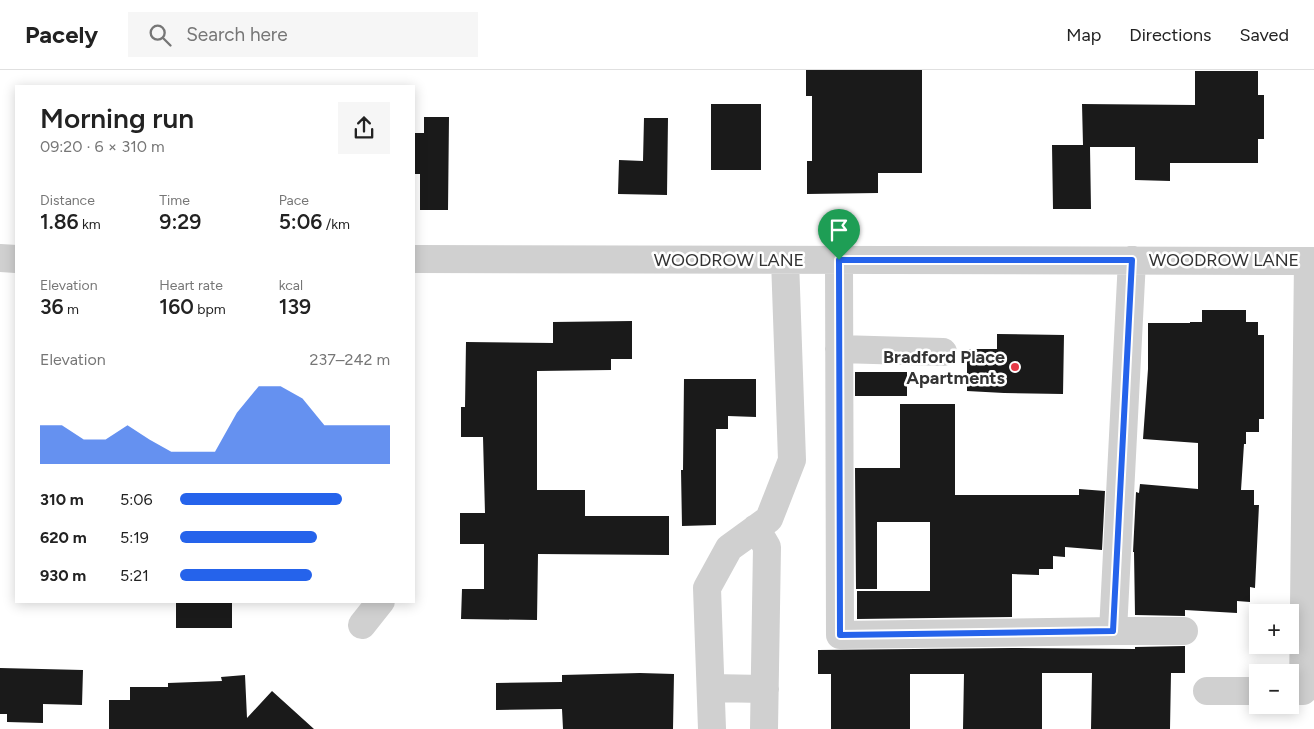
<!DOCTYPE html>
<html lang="en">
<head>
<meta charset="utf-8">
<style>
	:root { --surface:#fff; --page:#f6f6f6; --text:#222; --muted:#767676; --line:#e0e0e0; --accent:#2563eb }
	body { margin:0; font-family:Figtree,sans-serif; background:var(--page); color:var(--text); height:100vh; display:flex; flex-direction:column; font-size:19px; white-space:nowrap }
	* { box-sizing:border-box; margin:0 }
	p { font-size:16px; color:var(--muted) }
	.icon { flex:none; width:28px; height:28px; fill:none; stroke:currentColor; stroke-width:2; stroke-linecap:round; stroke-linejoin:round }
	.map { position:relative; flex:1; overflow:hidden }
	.drawer { position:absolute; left:15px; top:15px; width:400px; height:518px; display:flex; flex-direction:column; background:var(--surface); border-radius:0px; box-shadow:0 2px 12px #0003 }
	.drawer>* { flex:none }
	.fabs { position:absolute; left:1249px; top:534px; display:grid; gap:10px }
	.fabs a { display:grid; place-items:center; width:50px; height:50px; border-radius:0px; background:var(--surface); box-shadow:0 2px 12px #0003; font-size:25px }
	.pin { position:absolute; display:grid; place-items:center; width:42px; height:42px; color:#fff; margin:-51px -21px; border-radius:50% 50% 50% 0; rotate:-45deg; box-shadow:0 0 5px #0007 }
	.pin .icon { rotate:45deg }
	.round { display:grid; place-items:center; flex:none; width:52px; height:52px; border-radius:0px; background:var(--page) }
	.overview { display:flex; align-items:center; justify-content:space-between; height:85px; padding:0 25px }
	h1 { font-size:28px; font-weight:600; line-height:38px }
	.metrics { display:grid; grid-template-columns:repeat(3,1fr); gap:8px; height:85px; padding:5px 25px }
	.metrics div { display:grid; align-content:center }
	.metrics b { font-size:21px; font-weight:600 }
	.metrics small { font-size:14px; font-weight:400 }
	.metrics p { font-size:14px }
	.chart { height:140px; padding:10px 25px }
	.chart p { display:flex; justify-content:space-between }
	.chart svg { width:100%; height:90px; margin-top:5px; fill:var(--accent); opacity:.7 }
	ul { padding:0 25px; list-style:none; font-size:16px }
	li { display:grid; grid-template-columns:80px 60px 1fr; align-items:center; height:38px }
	li i { height:12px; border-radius:6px; background:var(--accent) }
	header { display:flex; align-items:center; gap:30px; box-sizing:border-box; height:70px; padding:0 25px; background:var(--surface); border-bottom:1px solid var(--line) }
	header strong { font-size:24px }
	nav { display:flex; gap:28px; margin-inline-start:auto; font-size:18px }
	.search { width:350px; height:45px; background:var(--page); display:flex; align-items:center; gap:12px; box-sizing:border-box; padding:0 18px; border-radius:0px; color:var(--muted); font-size:19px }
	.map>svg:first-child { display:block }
	.building { fill:#1a1a1a }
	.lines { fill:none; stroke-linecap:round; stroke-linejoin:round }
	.minor { stroke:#d0d0d0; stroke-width:28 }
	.route-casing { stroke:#fff; stroke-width:10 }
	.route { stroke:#2563eb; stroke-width:6 }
	.poi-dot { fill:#e63946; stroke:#fff; stroke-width:2 }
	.labels { text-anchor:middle; stroke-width:5; stroke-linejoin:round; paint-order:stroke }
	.street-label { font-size:18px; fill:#333; stroke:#fff }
	.poi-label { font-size:18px; font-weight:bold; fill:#333; stroke:#fff; text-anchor:end }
</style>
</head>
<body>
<header>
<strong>Pacely</strong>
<div class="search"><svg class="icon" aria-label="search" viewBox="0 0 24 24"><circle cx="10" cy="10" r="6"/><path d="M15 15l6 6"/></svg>Search here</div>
<nav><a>Map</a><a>Directions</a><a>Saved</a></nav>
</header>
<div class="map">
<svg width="1314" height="659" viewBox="0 0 1314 659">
	<rect width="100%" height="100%" fill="#fff"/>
	<!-- building -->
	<path class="building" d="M806 0H922V103H878V123L807 124V91H812V26H806Z
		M1195 1H1258V25H1264V69H1258V93H1170V111L1135 110V77H1090L1091 139H1053L1052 75H1083L1082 34 1195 35Z
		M711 34H761V100H711Z
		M424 47H449L448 140H420V104H414V63H424Z
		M644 48H668L667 125 618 124 619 90 643 91Z
		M1202 240H1246V252H1258V265H1264V349H1259V362H1246V374H1244L1241 420H1254V435H1259L1255 518 1250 517V532L1237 531V543L1185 540V546L1135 545 1134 482H1133L1136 422 1139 423 1140 414 1198 419V373L1143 369 1148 299V253H1190V252H1202Z
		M632 251V289H611V300L537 301V420H585V446H669V485L538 484 537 550 461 549 462 519H484V474H460V443H485L483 367H461V337H465L466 272 553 273V252Z
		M997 264 1064 265 1063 324 1004 323 967 321V279H997Z
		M855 302H907V326H855Z
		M684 309H756V347L728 346V359H716V455L682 456 681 400H683Z
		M900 334H955V425H1079V419L1105 421 1102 480 1065 477V487L1053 486V499H1039V505L1012 504V547L857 549V521H930V452H877V519H856L855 398H900Z
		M176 531H232V558H176Z
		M1185 576V603H1171L1170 659H1091L1092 603H1042V659H963L964 604H910V659H831V604H818V580L1012 578 1135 579V577Z
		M0 598 83 600 82 635 43 634V653L7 652V644H0Z
		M640 603 674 604 673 659H563L562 639 496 640V613L562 612V605Z
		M245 605 247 648 272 621 314 659H109V630H130V617H168V613L222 611 221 607Z"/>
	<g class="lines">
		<!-- minor -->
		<path class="minor" d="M0 188 16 189
			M414 189 1314 191
			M839 190 840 565 1113 561
			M1132 190 1113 561H1184
			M839 279 943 282
			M756 458 767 477 764 659
			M362 555 381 531
			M711 618 765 619
			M1207 621H1258
			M1290 621H1303L1308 191
			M712 659 707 518 729 478 769 449 792 390 785 190"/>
	</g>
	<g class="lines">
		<defs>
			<path id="route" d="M839 190H1132L1113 561 840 565Z"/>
		</defs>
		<!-- route casing -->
		<use href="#route" class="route-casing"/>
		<!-- route -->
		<use href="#route" class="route"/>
	</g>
	<!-- markers -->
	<circle class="poi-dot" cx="1015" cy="297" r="5"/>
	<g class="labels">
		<!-- street labels -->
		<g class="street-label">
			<text x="729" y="196">WOODROW LANE</text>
			<text x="1224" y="196">WOODROW LANE</text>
		</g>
		<!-- poi labels -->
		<g class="poi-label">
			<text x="1005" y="293">Bradford Place<tspan x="1005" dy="21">Apartments</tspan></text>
		</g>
	</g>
</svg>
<div class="fabs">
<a>+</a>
<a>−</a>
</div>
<div class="pin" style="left:839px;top:190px;background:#1e9e55"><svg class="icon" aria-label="arrive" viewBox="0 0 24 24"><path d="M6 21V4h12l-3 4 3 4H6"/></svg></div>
<section class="drawer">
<div class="overview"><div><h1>Morning run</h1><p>09:20 · 6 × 310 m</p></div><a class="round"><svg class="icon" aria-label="share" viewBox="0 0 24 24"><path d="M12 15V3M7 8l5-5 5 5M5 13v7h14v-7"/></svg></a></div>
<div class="metrics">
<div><p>Distance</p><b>1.86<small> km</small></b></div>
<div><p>Time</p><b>9:29</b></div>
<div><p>Pace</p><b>5:06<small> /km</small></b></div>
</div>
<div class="metrics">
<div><p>Elevation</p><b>36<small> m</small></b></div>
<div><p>Heart rate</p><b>160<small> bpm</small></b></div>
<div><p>kcal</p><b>139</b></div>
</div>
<div class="chart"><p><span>Elevation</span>237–242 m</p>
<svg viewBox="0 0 160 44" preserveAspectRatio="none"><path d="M0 44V25L10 25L20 32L30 32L40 25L50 32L60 38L70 38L80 38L90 19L100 6L110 6L120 12L130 25L140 25L150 25L160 25V44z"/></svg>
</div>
<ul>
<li><b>310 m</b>5:06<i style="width:77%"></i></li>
<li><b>620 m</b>5:19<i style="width:65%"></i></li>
<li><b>930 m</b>5:21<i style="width:63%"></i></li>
</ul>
</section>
</div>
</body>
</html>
